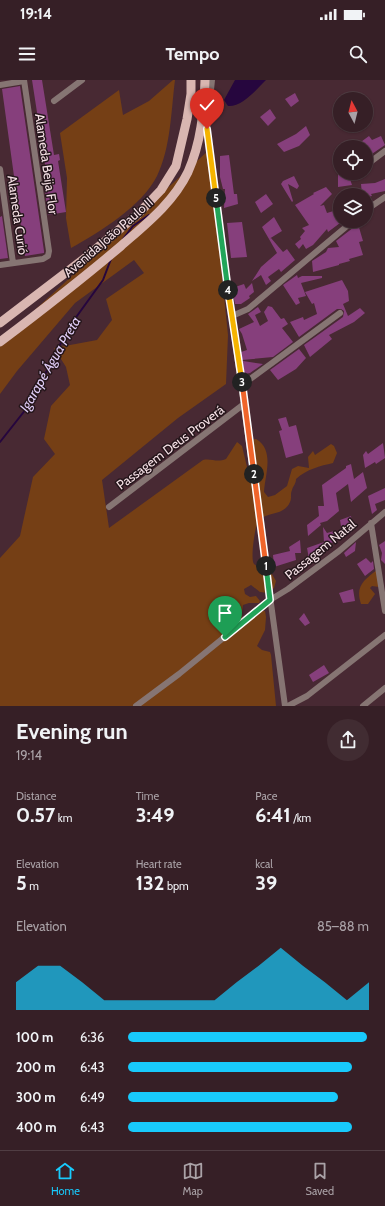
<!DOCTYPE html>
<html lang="en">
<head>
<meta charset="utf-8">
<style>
	:root { --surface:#361f26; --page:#412c32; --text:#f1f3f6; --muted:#aaa2a7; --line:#503d43; --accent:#18cafc }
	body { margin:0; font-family:Cabin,sans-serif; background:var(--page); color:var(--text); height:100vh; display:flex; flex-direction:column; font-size:15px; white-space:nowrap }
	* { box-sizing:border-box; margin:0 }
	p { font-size:13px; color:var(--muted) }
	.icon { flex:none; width:22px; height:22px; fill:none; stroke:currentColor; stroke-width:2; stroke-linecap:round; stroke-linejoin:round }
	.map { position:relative; height:626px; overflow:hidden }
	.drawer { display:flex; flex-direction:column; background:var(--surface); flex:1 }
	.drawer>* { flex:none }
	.needle { width:26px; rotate:353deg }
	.controls { position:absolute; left:333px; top:12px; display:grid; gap:8px }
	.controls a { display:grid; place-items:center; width:40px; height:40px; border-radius:50%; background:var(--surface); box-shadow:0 1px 3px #0004,0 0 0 1px var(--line); font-size:20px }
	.pin { position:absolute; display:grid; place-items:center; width:34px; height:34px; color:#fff; margin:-41px -17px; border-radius:50% 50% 50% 0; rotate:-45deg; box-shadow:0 0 4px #0007 }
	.pin .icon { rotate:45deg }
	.km { position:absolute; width:20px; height:20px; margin:-10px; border-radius:50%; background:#222; color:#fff; font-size:11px; line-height:20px; text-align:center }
	.round { display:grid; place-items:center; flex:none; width:42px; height:42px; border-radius:21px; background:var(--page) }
	.overview { display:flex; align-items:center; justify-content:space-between; height:68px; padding:0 16px }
	h1 { font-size:22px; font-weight:700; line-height:30px }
	.metrics { display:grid; grid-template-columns:repeat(3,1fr); gap:6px; height:68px; padding:4px 16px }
	.metrics div { display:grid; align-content:center }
	.metrics b { font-size:20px; font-weight:700 }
	.metrics small { font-size:11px; font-weight:400 }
	.metrics p { font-size:11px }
	.chart { height:112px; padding:8px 16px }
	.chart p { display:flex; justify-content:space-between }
	.chart svg { width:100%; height:72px; margin-top:4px; fill:var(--accent); opacity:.7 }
	ul { padding:0 16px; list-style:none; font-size:13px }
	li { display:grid; grid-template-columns:64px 48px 1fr; align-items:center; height:30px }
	li i { height:10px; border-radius:5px; background:var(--accent) }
	.status { display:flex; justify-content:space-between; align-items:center; height:28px; padding:0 20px; background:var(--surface); direction:ltr }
	.status svg { height:11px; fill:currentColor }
	header { display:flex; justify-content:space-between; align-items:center; height:52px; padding:0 16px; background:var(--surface); font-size:18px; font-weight:700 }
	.menu { display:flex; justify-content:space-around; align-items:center; height:56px; border-top:1px solid var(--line); background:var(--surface); font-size:11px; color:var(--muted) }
	.menu a { display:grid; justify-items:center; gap:2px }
	.menu .active { color:var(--accent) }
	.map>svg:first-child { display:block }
	.green { fill:#753f15 }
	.water { fill:#26063e }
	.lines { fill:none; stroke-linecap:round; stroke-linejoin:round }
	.stream { stroke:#26063e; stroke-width:2 }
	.building { fill:#863f7c }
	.minor { stroke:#867573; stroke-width:6 }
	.primary { stroke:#d9b6b1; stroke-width:9 }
	.split-1-casing { stroke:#fff; stroke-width:8 }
	.split-2-casing { stroke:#fff; stroke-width:8 }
	.split-3-casing { stroke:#fff; stroke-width:8 }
	.split-4-casing { stroke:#fff; stroke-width:8 }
	.split-5-casing { stroke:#fff; stroke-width:8 }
	.split-6-casing { stroke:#fff; stroke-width:8 }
	.split-1 { stroke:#22a559; stroke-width:5 }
	.split-2 { stroke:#f0652b; stroke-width:5 }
	.split-3 { stroke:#f0652b; stroke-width:5 }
	.split-4 { stroke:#f5b400; stroke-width:5 }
	.split-5 { stroke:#22a559; stroke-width:5 }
	.split-6 { stroke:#f5b400; stroke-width:5 }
	.labels { text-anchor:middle; stroke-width:3; stroke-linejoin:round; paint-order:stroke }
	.street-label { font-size:13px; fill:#f6e1e6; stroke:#25161b }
	.water-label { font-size:14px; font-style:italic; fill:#dfccf6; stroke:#25161b }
</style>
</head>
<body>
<div class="status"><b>19:14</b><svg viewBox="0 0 49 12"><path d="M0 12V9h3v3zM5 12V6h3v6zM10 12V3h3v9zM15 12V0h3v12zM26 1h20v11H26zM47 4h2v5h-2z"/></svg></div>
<header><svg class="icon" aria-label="menu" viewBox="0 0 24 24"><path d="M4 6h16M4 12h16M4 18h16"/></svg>Tempo<svg class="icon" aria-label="search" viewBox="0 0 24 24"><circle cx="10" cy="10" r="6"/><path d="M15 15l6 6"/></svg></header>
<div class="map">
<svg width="385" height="626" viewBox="0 0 385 626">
	<rect width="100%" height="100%" fill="#482933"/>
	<!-- green -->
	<path class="green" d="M173 0H175C171 31 171 67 157 96 142 126 100 152 71 168L66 138 67 98 60 53 119 10 123 35 149 21Z
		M209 70 228 255 226 304 178 338 102 400 109 448 203 380C211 378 217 383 226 379L237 362 242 366 247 387 250 388V360L256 359C275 370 265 395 264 412L268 417 275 415 287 406 292 389 298 386 309 388 308 377 313 371 315 375 331 364 334 366 337 373 333 383C320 386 307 389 296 399 296 404 293 406 292 410 290 414 292 418 290 422 284 436 269 431 259 440 255 444 250 480 254 484 258 488 264 487 269 489L276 501 274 508 268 513 260 512 251 505 244 509 245 514 250 517 256 516 260 521 259 523H249L243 525 242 534 243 543 246 544 262 531H265L266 537 265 550 257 566 262 570 270 572 271 575 276 626H0V478L20 456 33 397 55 374 44 359 51 326 70 305 66 287 54 268 97 260 112 240 106 219 144 193 134 180 75 223 17 291 0 314V262Z
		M377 490 379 507 372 506 370 508 375 514 368 524H361C355 506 364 500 377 490Z"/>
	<!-- water -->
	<path class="water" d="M235 0H266C256 10 242 27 228 26L224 20Z"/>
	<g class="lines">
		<!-- stream -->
		<path class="stream" d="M123 159 133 146 149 135
			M0 362 30 324 69 247 103 200 111 179"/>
	</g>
	<!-- building -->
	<path class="building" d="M32 0H42L54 75 59 74 60 80 58 81 66 132 48 135 45 111 48 110 47 97Z
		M20 6 44 171V173L25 176 2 9Z
		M295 13 299 21 291 27 285 19Z
		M270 29 276 38 268 46 260 37Z
		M306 46 310 55 299 66 284 72 277 64 296 54Z
		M369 56 372 60 381 56 385 65 366 78V67H354Z
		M229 75 234 114H237L238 124 224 128 225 109H223L220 97V76Z
		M338 93H348L352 105 338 107Z
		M294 96 299 106 297 109 288 104 293 121 292 122 281 104 283 101Z
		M385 99V111L371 114 372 116 366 117V115H362L361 104 375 103Z
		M326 107 332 114 320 126 324 125 327 133 340 129V143L328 152 327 149 313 165 306 169 303 164 299 169 295 164 301 159 300 157 305 151 302 148 309 145 295 125 314 114 313 113Z
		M266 114 273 124 261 133 255 122Z
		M2 136 8 178 0 179V137Z
		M274 137 282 151 269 159 262 147Z
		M242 142 247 177 231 178 227 143Z
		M358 144 363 161 359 162 363 175 349 179 350 181 339 184V185L313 192 312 181 326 172 328 168 339 167 336 161Z
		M271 158 283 172 287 169 295 180 281 192 279 189 268 197 271 201 266 205 261 195 252 201 261 187 277 173 269 159Z
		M297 195 298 198 302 196H322V198L301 203 306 216 298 218 300 223 296 225 283 205Z
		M342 200 348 211 349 221 343 224 348 236 360 228 365 233 354 242 329 255 332 259 310 277 304 265 343 237 344 231 341 229H337L299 257 290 242 303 237 304 240 317 234 314 223 312 224 305 212Z
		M252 203 254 212 249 216 250 218 241 224H235L232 208 244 204 246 209Z
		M268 226 272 227 281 239 284 238 288 244 282 248 293 262 273 277 242 280 241 272 247 270 242 254 239 249 254 242 248 234 258 227 261 232 255 235 260 246 268 241 264 232Z
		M299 269 306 278 296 289 278 300 270 290Z
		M243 281 263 284 250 293 244 294Z
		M286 337 289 347 296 345 303 373 286 378 279 351 282 350 278 339Z
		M383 363 385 378 376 384 375 382 365 388 363 375 366 371 368 374Z
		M351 384 354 399 363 392 367 408 351 422 348 404 336 413 339 431 327 441 320 443 321 445 308 456 307 445 319 436 318 426H324L322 405 346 388V386Z
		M385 408V420L375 424 377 430 372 434 368 416Z
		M351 436 353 450 349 454 348 451 342 452 340 440Z
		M323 447 327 453 334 451 336 462 329 463 330 468 317 473 318 477 309 479 307 468 324 462Z
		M300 460 301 473H295L296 480 274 487 273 475 290 471 289 467Z
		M385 461V484L381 480 382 473 379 465Z
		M356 462 355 471 346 477 344 473Z
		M366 478 371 483 373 481 374 489 365 496 357 484Z
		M353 509 355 521 343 523 339 513Z
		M304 533 310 543 305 546 299 539Z
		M324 585 329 593 313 602 309 595Z"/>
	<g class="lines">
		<!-- minor -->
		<path class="minor" d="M212 0 207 49 209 70 285 626
			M0 5 24 1
			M54 21 82 0
			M369 83 385 71
			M0 89 13 183
			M366 130 385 117
			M0 185 43 179 48 176 49 171 24 0
			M232 236 248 229 353 141
			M242 305 340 233
			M109 427 244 324
			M371 443 385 531
			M136 626 179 594 270 520 288 509 339 471 385 432
			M288 626 307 616 385 555
			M363 626 385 608"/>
		<!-- primary -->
		<path class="primary" d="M0 243 85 178 139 133 161 110 176 86 187 39 191 14V0
			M0 262C41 231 82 199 121 166 146 144 173 123 188 92 201 63 204 31 205 0"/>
	</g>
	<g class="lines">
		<defs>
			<path id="split-1" d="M225 557 270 520 266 486"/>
			<path id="split-2" d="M254 394 266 486"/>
			<path id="split-3" d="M242 302 254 394"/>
			<path id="split-4" d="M228 210 242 302"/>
			<path id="split-5" d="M216 118 228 210"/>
			<path id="split-6" d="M207 49 216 118"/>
		</defs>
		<!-- split-1 casing -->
		<use href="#split-1" class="split-1-casing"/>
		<!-- split-2 casing -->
		<use href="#split-2" class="split-2-casing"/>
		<!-- split-3 casing -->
		<use href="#split-3" class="split-3-casing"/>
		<!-- split-4 casing -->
		<use href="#split-4" class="split-4-casing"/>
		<!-- split-5 casing -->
		<use href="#split-5" class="split-5-casing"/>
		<!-- split-6 casing -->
		<use href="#split-6" class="split-6-casing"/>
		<!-- split-1 -->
		<use href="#split-1" class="split-1"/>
		<!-- split-2 -->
		<use href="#split-2" class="split-2"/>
		<!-- split-3 -->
		<use href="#split-3" class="split-3"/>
		<!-- split-4 -->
		<use href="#split-4" class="split-4"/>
		<!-- split-5 -->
		<use href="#split-5" class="split-5"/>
		<!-- split-6 -->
		<use href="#split-6" class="split-6"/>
	</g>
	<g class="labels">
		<!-- street labels -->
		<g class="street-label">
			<text transform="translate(47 84) rotate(82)" y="5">Alameda Beija Flor</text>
			<text transform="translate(18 135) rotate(82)" y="5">Alameda Curió</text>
			<text transform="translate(108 157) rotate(-41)" y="5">Avenida João Paulo II</text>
			<text transform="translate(170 367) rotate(-37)" y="5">Passagem Deus Proverá</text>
			<text transform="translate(320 469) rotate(-39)" y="5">Passagem Natal</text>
		</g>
		<!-- water labels -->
		<g class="water-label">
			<text transform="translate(50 284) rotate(-60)" y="5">Igarapé Água Preta</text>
		</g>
	</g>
</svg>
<div class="controls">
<a><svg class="needle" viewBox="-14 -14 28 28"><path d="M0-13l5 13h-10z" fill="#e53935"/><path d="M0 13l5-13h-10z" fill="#aaa2a7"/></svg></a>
<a><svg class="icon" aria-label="locate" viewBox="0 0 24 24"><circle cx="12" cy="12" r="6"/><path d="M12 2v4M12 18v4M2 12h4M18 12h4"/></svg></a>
<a><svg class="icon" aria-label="layers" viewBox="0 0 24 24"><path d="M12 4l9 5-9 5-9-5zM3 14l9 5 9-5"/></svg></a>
</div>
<div class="pin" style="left:225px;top:557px;background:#1e9e55"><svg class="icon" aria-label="arrive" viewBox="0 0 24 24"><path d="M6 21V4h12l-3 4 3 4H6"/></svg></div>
<div class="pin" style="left:207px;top:49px;background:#d93025"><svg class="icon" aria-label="check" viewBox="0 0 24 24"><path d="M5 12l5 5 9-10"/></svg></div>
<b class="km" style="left:266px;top:486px">1</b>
<b class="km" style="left:254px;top:394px">2</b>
<b class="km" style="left:242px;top:302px">3</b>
<b class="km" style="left:228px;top:210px">4</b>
<b class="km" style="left:216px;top:118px">5</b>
</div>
<section class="drawer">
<div class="overview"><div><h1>Evening run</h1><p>19:14</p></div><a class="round"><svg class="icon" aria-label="share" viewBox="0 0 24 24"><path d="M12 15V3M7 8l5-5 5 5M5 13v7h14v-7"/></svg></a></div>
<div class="metrics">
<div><p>Distance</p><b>0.57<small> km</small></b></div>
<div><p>Time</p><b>3:49</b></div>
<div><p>Pace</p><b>6:41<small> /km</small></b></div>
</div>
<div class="metrics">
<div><p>Elevation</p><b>5<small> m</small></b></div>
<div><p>Heart rate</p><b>132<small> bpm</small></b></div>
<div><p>kcal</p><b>39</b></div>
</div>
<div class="chart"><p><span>Elevation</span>85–88 m</p>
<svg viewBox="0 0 160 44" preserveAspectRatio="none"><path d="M0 44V27L10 17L20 17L30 27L40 38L50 38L60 38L70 38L80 38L90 38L100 27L110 17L120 6L130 17L140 27L150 38L160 27V44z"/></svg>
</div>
<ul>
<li><b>100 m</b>6:36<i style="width:99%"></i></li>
<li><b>200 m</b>6:43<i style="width:93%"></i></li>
<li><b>300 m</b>6:49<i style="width:87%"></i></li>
<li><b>400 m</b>6:43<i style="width:93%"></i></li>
</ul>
</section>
<nav class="menu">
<a class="active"><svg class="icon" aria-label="home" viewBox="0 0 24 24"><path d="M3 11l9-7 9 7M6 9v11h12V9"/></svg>Home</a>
<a><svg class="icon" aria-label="map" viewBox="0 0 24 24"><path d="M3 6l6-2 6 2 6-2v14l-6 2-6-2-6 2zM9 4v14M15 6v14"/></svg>Map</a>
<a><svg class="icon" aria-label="saved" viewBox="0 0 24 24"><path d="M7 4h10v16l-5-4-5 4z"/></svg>Saved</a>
</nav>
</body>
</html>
